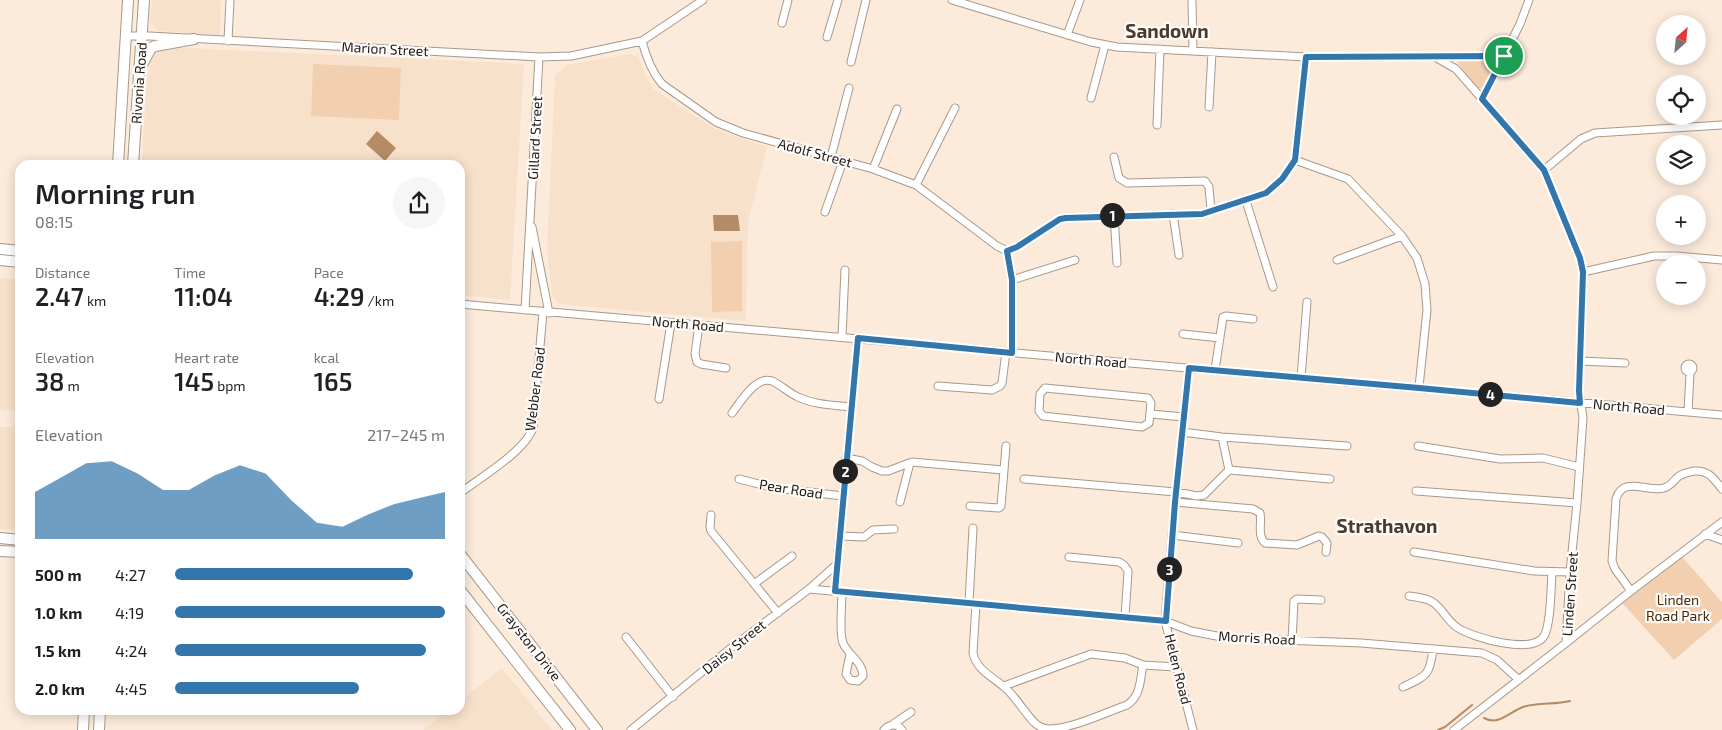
<!DOCTYPE html>
<html lang="en">
<head>
<meta charset="utf-8">
<style>
	:root { --surface:#fff; --page:#f6f6f6; --text:#202124; --muted:#757577; --accent:#3376ac }
	body { margin:0; font-family:"Exo 2",sans-serif; background:var(--page); color:var(--text); height:100vh; display:flex; flex-direction:column; font-size:19px; white-space:nowrap }
	* { box-sizing:border-box; margin:0 }
	p { font-size:16px; color:var(--muted) }
	.icon { flex:none; width:28px; height:28px; fill:none; stroke:currentColor; stroke-width:2; stroke-linecap:round; stroke-linejoin:round }
	.map { position:relative; flex:1; overflow:hidden }
	.sheet { position:absolute; left:15px; top:160px; width:450px; height:555px; display:flex; flex-direction:column; background:var(--surface); border-radius:15px; box-shadow:0 2px 12px #0003 }
	.sheet>* { flex:none }
	.needle { width:32px; rotate:27deg }
	.fabs { position:absolute; left:1656px; top:15px; display:grid; gap:10px }
	.fabs a { display:grid; place-items:center; width:50px; height:50px; border-radius:50%; background:var(--surface); box-shadow:0 2px 12px #0003; font-size:25px }
	.pin { position:absolute; display:grid; place-items:center; width:42px; height:42px; color:#fff; margin:-21px; border:2px solid #fff; border-radius:50%; box-shadow:0 1px 5px #0007 }
	.km { position:absolute; width:25px; height:25px; margin:-12px; border-radius:50%; background:#222; color:#fff; font-size:14px; line-height:25px; text-align:center }
	.round { display:grid; place-items:center; flex:none; width:52px; height:52px; border-radius:26px; background:var(--page) }
	.summary { display:flex; align-items:center; justify-content:space-between; height:85px; padding:0 20px }
	h1 { font-size:28px; font-weight:600; line-height:38px }
	.figures { display:grid; grid-template-columns:repeat(3,1fr); gap:8px; height:85px; padding:5px 20px }
	.figures div { display:grid; align-content:center }
	.figures b { font-size:25px; font-weight:600 }
	.figures small { font-size:14px; font-weight:400 }
	.figures p { font-size:14px }
	.chart { height:140px; padding:10px 20px }
	.chart p { display:flex; justify-content:space-between }
	.chart svg { width:100%; height:90px; margin-top:5px; fill:var(--accent); opacity:.7 }
	ul { padding:0 20px; list-style:none; font-size:16px }
	li { display:grid; grid-template-columns:80px 60px 1fr; align-items:center; height:38px }
	li i { height:12px; border-radius:6px; background:var(--accent) }
	.map>svg:first-child { display:block }
	.built { fill:#f8e1cb }
	.green { fill:#f2d0af }
	.water { fill:#b38c66 }
	.lines { fill:none; stroke-linecap:round; stroke-linejoin:round }
	.stream { stroke:#b38c66; stroke-width:2 }
	.street-casing { stroke:#a8998a; stroke-width:9 }
	.secondary-casing { stroke:#a8998a; stroke-width:12 }
	.primary-casing { stroke:#a8998a; stroke-width:12 }
	.street { stroke:#fff; stroke-width:7 }
	.secondary { stroke:#fff; stroke-width:10 }
	.primary { stroke:#fff; stroke-width:10 }
	.route-casing { stroke:#fff; stroke-width:10 }
	.route { stroke:#3376ac; stroke-width:6 }
	.labels { text-anchor:middle; stroke-width:4.5; stroke-linejoin:round; paint-order:stroke }
	.street-label { font-size:14px; fill:#211b16; stroke:#fffbf8 }
	.park-label { font-size:14px; fill:#452a0a; stroke:#fffbf8 }
	.district-label { font-size:19px; font-weight:bold; fill:#493c2f; stroke:#fffbf8 }
</style>
</head>
<body>
<div class="map">
<svg width="1722" height="730" viewBox="0 0 1722 730">
	<rect width="100%" height="100%" fill="#fcebdb"/>
	<!-- built -->
	<path class="built" d="M152 0H221L220 35 158 31 150 23Z
		M168 47 524 64 510 300 460 295V165H142L146 80 153 54 156 50Z
		M630 54 638 57 652 88 715 129 767 147 748 223 746 321 559 304 552 295 547 249 555 75 567 65Z
		M0 278 20 280V411L0 410Z
		M0 427H20V530L0 529Z
		M502 668 552 730H423L449 710H460V701Z"/>
	<!-- green -->
	<path class="green" d="M1455 59H1492L1495 64 1483 87 1480 89 1477 88Z
		M313 64 401 68 399 120 311 116Z
		M742 241V311L712 312 711 242Z
		M1682 557 1722 602V619L1674 660 1622 603Z"/>
	<!-- water -->
	<path class="water" d="M377 131 396 148 385 161 366 144Z
		M713 215H738L740 231H714Z"/>
	<g class="lines">
		<!-- stream -->
		<path class="stream" d="M1484 718C1499 726 1509 712 1523 707 1538 702 1555 705 1570 701
			M1438 730 1445 727 1472 705"/>
		<defs>
			<path id="street" d="M952 0 1091 42 1117 47 1306 57 1504 56
				M1192 2 1193 51
				M782 23 788 0
				M1067 35 1080 0
				M126 36H149L539 57 571 56 642 41 703 0
				M827 37 838 0
				M228 41 230 0
				M642 41C646 57 652 72 662 84L716 122 743 133 873 169 916 185 997 246 1007 251
				M1435 57 1456 69 1544 170 1580 258 1583 272 1579 391 1583 418 1577 503 1570 572 1566 643 1454 730
				M851 62 866 0
				M1091 98 1105 45
				M1482 99 1520 24 1529 0
				M1209 107 1212 52
				M1157 125 1160 49
				M831 157 849 88
				M1114 157 1119 178 1127 183 1205 181 1209 187 1211 211
				M1295 160 1348 179 1402 236 1417 258 1425 284 1427 310 1419 387
				M873 169 897 109
				M1544 170 1581 139 1595 133 1722 125
				M916 185 955 108
				M1246 201 1273 287
				M825 212 843 161
				M1173 214 1179 255
				M1114 215 1117 263
				M532 227 549 313
				M1337 260 1402 236
				M1583 272 1654 256H1676L1722 260
				M1012 280 1075 260
				M460 304 1722 415
				M525 310 539 57
				M699 325 695 354 697 362 701 364 726 368
				M1183 334 1220 338
				M842 337 845 270
				M1012 353V280L1007 251 1017 247 1060 219 1066 218 1202 214 1266 193 1282 179 1295 160 1306 57
				M1580 361 1625 363
				M1685 368a4 4 0 1 1 8 0a4 4 0 1 1-8 0Z
				M1189 368 1172 535 1165 621 1193 730
				M1215 370 1223 317 1226 316 1253 319
				M1301 378 1307 302
				M938 386 992 390 1000 386 1002 383 1006 352
				M1045 388 1148 398 1151 403 1149 423 1142 427 1043 416 1039 411 1040 394Z
				M659 399 671 323
				M1688 412 1690 373
				M732 413C740 403 756 375 772 381 781 385 789 393 798 397 815 405 833 405 851 407
				M1151 414 1184 417
				M1182 432 1222 437 1347 446
				M1222 437 1229 470
				M1418 446 1500 459 1543 458 1579 467
				M846 458 862 461 872 467 882 471H888L912 462 1003 470
				M1229 470 1330 479
				M739 479 774 488 843 496
				M1024 479 1176 492 1197 496 1204 495 1229 470
				M1416 491 1577 503
				M460 493C480 478 527 450 533 427L543 312
				M900 502 910 463
				M1175 502 1253 509 1260 513C1262 523 1257 536 1265 543L1297 545 1319 536 1322 537 1327 543 1326 552
				M970 506 999 508 1001 506 1006 446
				M711 515 710 527 711 531 778 613
				M1705 534 1722 540
				M1172 535 1238 543
				M840 536 864 537 873 530 894 529
				M1414 552 1534 571 1570 572
				M1069 557 1119 562 1124 565 1128 571 1125 617
				M754 584 792 556
				M809 589 1165 621 1191 631 1227 638 1361 643 1482 653 1497 660 1519 680
				M835 591 837 564
				M1631 591 1615 569 1612 561 1616 499C1623 475 1648 493 1664 488 1671 486 1674 480 1679 476 1684 473 1689 472 1694 471 1709 470 1714 479 1722 489
				M842 592C842 604 839 634 843 643 848 655 863 662 863 676L858 681 850 680 846 674 850 654
				M1409 596C1417 597 1428 598 1434 603 1444 611 1448 622 1458 628 1474 638 1533 655 1544 636 1551 625 1551 586 1552 572
				M969 603 973 528
				M976 604 973 653C976 669 991 676 1003 686 1016 696 1024 713 1036 724 1040 727 1045 729 1050 729 1074 728 1104 713 1127 705 1141 696 1140 680 1143 665
				M626 637 673 697
				M1292 641 1294 601 1297 599 1321 600
				M1566 643 1631 591 1722 522
				M1004 686 1091 654 1125 658 1143 665 1176 667
				M1403 687C1426 676 1430 676 1433 649
				M892 725 911 712
				M631 730 731 648 809 589 837 564 858 338
				M884 730C889 724 897 723 902 730"/>
			<path id="secondary" d="M0 249 20 251
				M0 260 20 262
				M0 538 20 540
				M0 551 20 552"/>
			<path id="primary" d="M143 63 151 48 155 46 194 39
				M118 165 128 0
				M133 165 144 0
				M460 554 597 730
				M460 590 570 730
				M83 730 84 710
				M99 730 100 710"/>
		</defs>
		<!-- street casing -->
		<use href="#street" class="street-casing"/>
		<!-- secondary casing -->
		<use href="#secondary" class="secondary-casing"/>
		<!-- primary casing -->
		<use href="#primary" class="primary-casing"/>
		<!-- street -->
		<use href="#street" class="street"/>
		<!-- secondary -->
		<use href="#secondary" class="secondary"/>
		<!-- primary -->
		<use href="#primary" class="primary"/>
	</g>
	<g class="lines">
		<defs>
			<path id="route" d="M1504 56 1482 99 1544 170 1580 258 1583 272 1579 391 1580 403 1419 388 1189 368 1175 502 1166 621 835 591 858 338 1012 353V280L1007 251 1017 247 1060 219 1066 218 1202 214 1266 193 1282 179 1295 160 1306 57Z"/>
		</defs>
		<!-- route casing -->
		<use href="#route" class="route-casing"/>
		<!-- route -->
		<use href="#route" class="route"/>
	</g>
	<g class="labels">
		<!-- street labels -->
		<g class="street-label">
			<text transform="translate(385 49) rotate(3)" y="5">Marion Street</text>
			<text transform="translate(139 83) rotate(-86)" y="5">Rivonia Road</text>
			<text transform="translate(535 138) rotate(-87)" y="5">Gillard Street</text>
			<text transform="translate(815 153) rotate(15)" y="5">Adolf Street</text>
			<text transform="translate(688 324) rotate(5)" y="5">North Road</text>
			<text transform="translate(1091 360) rotate(5)" y="5">North Road</text>
			<text transform="translate(535 389) rotate(-83)" y="5">Webber Road</text>
			<text transform="translate(1629 407) rotate(5)" y="5">North Road</text>
			<text transform="translate(791 489) rotate(9)" y="5">Pear Road</text>
			<text transform="translate(1570 594) rotate(-86)" y="5">Linden Street</text>
			<text transform="translate(1257 638) rotate(3)" y="5">Morris Road</text>
			<text transform="translate(529 642) rotate(52)" y="5">Grayston Drive</text>
			<text transform="translate(734 647) rotate(-39)" y="5">Daisy Street</text>
			<text transform="translate(1178 669) rotate(76)" y="5">Helen Road</text>
		</g>
		<!-- park labels -->
		<g class="park-label">
			<text x="1678" y="605">Linden<tspan x="1678" dy="16">Road Park</tspan></text>
		</g>
		<!-- district labels -->
		<g class="district-label">
			<text x="1167" y="38">Sandown</text>
			<text x="1387" y="533">Strathavon</text>
		</g>
	</g>
</svg>
<div class="fabs">
<a><svg class="needle" viewBox="-14 -14 28 28"><path d="M0-13l5 13h-10z" fill="#e53935"/><path d="M0 13l5-13h-10z" fill="#757577"/></svg></a>
<a><svg class="icon" aria-label="locate" viewBox="0 0 24 24"><circle cx="12" cy="12" r="6"/><path d="M12 2v4M12 18v4M2 12h4M18 12h4"/></svg></a>
<a><svg class="icon" aria-label="layers" viewBox="0 0 24 24"><path d="M12 4l9 5-9 5-9-5zM3 14l9 5 9-5"/></svg></a>
<a>+</a>
<a>−</a>
</div>
<div class="pin" style="left:1504px;top:56px;background:#1e9e55"><svg class="icon" aria-label="arrive" viewBox="0 0 24 24"><path d="M6 21V4h12l-3 4 3 4H6"/></svg></div>
<b class="km" style="left:1112px;top:215px">1</b>
<b class="km" style="left:845px;top:471px">2</b>
<b class="km" style="left:1169px;top:569px">3</b>
<b class="km" style="left:1490px;top:394px">4</b>
<section class="sheet">
<div class="summary"><div><h1>Morning run</h1><p>08:15</p></div><a class="round"><svg class="icon" aria-label="share" viewBox="0 0 24 24"><path d="M12 15V3M7 8l5-5 5 5M5 13v7h14v-7"/></svg></a></div>
<div class="figures">
<div><p>Distance</p><b>2.47<small> km</small></b></div>
<div><p>Time</p><b>11:04</b></div>
<div><p>Pace</p><b>4:29<small> /km</small></b></div>
</div>
<div class="figures">
<div><p>Elevation</p><b>38<small> m</small></b></div>
<div><p>Heart rate</p><b>145<small> bpm</small></b></div>
<div><p>kcal</p><b>165</b></div>
</div>
<div class="chart"><p><span>Elevation</span>217–245 m</p>
<svg viewBox="0 0 160 44" preserveAspectRatio="none"><path d="M0 44V21L10 14L20 7L30 6L40 12L50 20L60 20L70 13L80 8L90 12L100 25L110 36L120 38L130 32L140 27L150 24L160 21V44z"/></svg>
</div>
<ul>
<li><b>500 m</b>4:27<i style="width:88%"></i></li>
<li><b>1.0 km</b>4:19<i style="width:100%"></i></li>
<li><b>1.5 km</b>4:24<i style="width:93%"></i></li>
<li><b>2.0 km</b>4:45<i style="width:68%"></i></li>
</ul>
</section>
</div>
</body>
</html>
